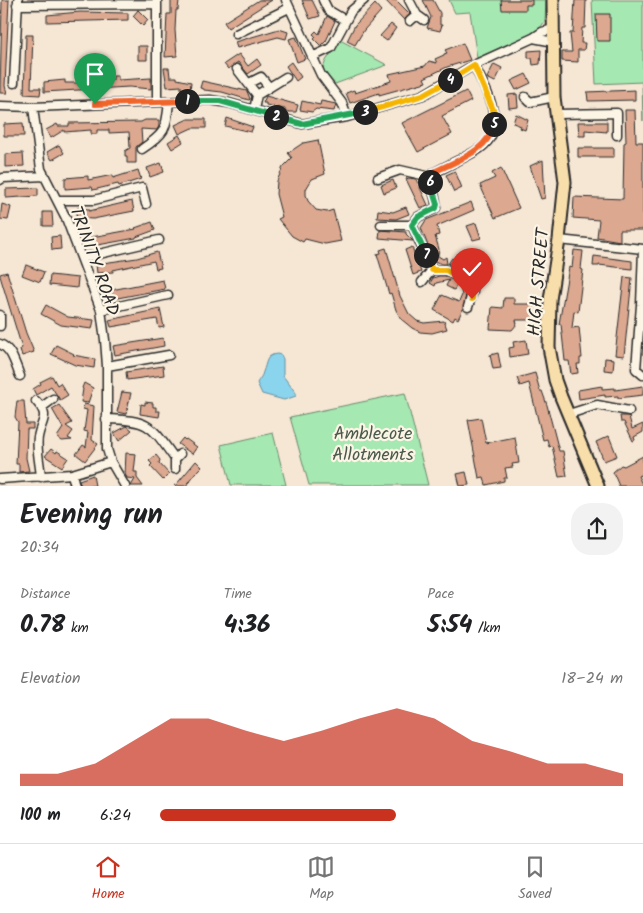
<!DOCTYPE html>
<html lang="en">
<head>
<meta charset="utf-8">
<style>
	:root { --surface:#fff; --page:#f2f2f2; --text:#202124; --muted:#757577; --line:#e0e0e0; --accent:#c8321e }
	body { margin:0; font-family:Kalam,sans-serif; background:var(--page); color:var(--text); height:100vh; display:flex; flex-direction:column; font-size:19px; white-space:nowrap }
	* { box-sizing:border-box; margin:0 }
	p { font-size:16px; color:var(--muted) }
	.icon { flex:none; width:28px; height:28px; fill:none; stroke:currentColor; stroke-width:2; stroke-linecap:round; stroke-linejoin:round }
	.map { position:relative; height:486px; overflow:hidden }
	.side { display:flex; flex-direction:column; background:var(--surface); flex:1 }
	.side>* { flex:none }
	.pin { position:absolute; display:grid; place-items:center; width:42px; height:42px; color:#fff; margin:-51px -21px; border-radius:50% 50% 50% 0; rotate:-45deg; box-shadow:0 0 5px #0007 }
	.pin .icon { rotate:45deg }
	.km { position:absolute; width:25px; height:25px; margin:-12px; border-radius:50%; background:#222; color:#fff; font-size:14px; line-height:25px; text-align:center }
	.round { display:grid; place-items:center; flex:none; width:52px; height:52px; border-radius:20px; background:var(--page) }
	.summary { display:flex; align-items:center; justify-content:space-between; height:85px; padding:0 20px }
	h1 { font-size:28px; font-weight:700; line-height:38px }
	.metrics { display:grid; grid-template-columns:repeat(3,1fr); gap:8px; height:85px; padding:5px 20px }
	.metrics div { display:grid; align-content:center }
	.metrics b { font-size:25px; font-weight:700 }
	.metrics small { font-size:14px; font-weight:400 }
	.metrics p { font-size:14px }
	.chart { height:140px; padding:10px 20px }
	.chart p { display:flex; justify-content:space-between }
	.chart svg { width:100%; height:90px; margin-top:5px; fill:var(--accent); opacity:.7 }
	ul { padding:0 20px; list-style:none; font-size:16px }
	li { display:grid; grid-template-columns:80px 60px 1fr; align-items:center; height:38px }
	li i { height:12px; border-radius:6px; background:var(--accent) }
	.menu { display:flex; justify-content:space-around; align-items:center; height:70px; border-top:1px solid var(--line); background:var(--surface); font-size:14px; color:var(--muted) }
	.menu a { display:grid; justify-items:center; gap:2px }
	.menu .current { color:var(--accent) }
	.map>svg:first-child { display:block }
	.green { fill:#a6e8b1; stroke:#688a6e }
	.water { fill:#8bd4ed; stroke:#65909f }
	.building { fill:#dca890; stroke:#2b2b2b }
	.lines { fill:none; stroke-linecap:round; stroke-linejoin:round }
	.minor-casing { stroke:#2b2b2b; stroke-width:11 }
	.highway-casing { stroke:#2b2b2b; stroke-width:15 }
	.minor { stroke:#fcf5e5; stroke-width:8 }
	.highway { stroke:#f8deab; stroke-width:11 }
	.split-1-casing { stroke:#fff; stroke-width:10 }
	.split-2-casing { stroke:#fff; stroke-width:10 }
	.split-3-casing { stroke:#fff; stroke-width:10 }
	.split-4-casing { stroke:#fff; stroke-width:10 }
	.split-5-casing { stroke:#fff; stroke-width:10 }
	.split-6-casing { stroke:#fff; stroke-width:10 }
	.split-7-casing { stroke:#fff; stroke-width:10 }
	.split-8-casing { stroke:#fff; stroke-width:10 }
	.split-1 { stroke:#f0652b; stroke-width:6 }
	.split-2 { stroke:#22a559; stroke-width:6 }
	.split-3 { stroke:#22a559; stroke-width:6 }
	.split-4 { stroke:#f5b400; stroke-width:6 }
	.split-5 { stroke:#f5b400; stroke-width:6 }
	.split-6 { stroke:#f0652b; stroke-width:6 }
	.split-7 { stroke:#22a559; stroke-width:6 }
	.split-8 { stroke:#f5b400; stroke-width:6 }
	.labels { text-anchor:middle; stroke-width:4.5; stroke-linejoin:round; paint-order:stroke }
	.street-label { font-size:18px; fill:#2b2b2b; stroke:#fcf5e5 }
	.park-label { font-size:18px; fill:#4a5a4c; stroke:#fcf5e5 }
</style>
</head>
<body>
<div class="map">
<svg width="643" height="486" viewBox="0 0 643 486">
	<rect width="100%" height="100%" fill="#f6e6d4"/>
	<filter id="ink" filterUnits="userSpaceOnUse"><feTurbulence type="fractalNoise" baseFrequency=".02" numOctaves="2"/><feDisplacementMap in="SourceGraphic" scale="10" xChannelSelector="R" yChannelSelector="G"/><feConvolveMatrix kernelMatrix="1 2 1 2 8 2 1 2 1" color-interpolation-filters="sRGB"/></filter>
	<g filter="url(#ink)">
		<!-- green -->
		<path class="green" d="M449 0H546L545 21 538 31 477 58 470 12 455 13Z
			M592 0H643V121L642 82 596 84Z
			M340 40 387 65 335 84 323 70C325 56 335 52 340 40Z
			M405 393 428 485H309L290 417Z
			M273 433 286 485H231L221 445Z"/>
		<!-- water -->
		<path class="water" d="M277 354 281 355 283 359V376L296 393V396L284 400 262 394 257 383C259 379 262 377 263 372 267 363 265 355 277 354Z"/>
		<!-- building -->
		<path class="building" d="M2 0H9L5 86 7 93H0Z
			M171 0H179L178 10H176L175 30 177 56 165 57 167 14H171Z
			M259 0H272L228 28 224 22Z
			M302 0H312L320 16 310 19Z
			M385 0H396L410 14 404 20Z
			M423 0H433L440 13V25H442L440 31 427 28 431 17Z
			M501 0H532V5H526V10H502Z
			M575 0H586L585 28H582L581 43H585L584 50H578V62L562 61V52H572L570 33H573Z
			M375 4 381 11 364 30 355 45 347 41 355 25Z
			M138 10 148 20 143 26 133 16Z
			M80 12 128 13V20L47 22V15Z
			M596 14H610V41H597Z
			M327 16 335 21 326 41 321 46 314 39 316 37 313 34 316 31 319 34Z
			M391 24 396 28 387 41 380 36Z
			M279 29 288 32 286 39 278 37 237 48 235 42Z
			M26 35H33L31 88H41L40 95 24 94Z
			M296 37 305 59 297 62 289 39Z
			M463 43 470 60 447 67 424 78 426 82 379 95V93L350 103 346 93 354 90 355 93 391 81 389 74 425 66 429 61 437 63 435 59 444 55V54L447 53 445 50Z
			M138 46H147V60H138Z
			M541 50 540 64 533 65 532 58H528V51Z
			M239 54 248 66 257 59 261 65 248 74 238 62 228 69 224 64Z
			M291 62 301 77 296 81 286 66Z
			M494 64 502 68 495 82 487 78Z
			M164 68H169L170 77H177V79L191 82 190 91 181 89V86L167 87Z
			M526 74 531 83 516 90 511 81Z
			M113 76H118V80L151 78V89L129 87 44 92V82L65 80V83H85V80H113Z
			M202 81 247 91 250 99 249 100 222 92 204 90V89L200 88Z
			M635 90V100L588 101 587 92Z
			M466 91 471 101 442 116 452 134 418 152 402 123Z
			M517 94 518 107 509 108 508 95Z
			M266 96 298 105 296 112H289L285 111V109L266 105V103H263Z
			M302 101 320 105 321 101 336 104 334 111 316 109 312 112 300 110Z
			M625 110H635L636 142H643V230H620V241L597 237 599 220 573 218 574 197 623 199 624 143 626 142Z
			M516 114 528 120 525 130 520 128 521 126 513 123Z
			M227 118 253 127 251 132 225 126Z
			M188 119H206V128H192L179 134 175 125Z
			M145 120H159V126L157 130 141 129 142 142 136 147V163H127V156H125V151L130 148 129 132 109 133V130H97V134H91V130L64 132V130L51 138 46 130 57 124 58 126H69V123L141 122Z
			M578 122H607V132L585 130V136H579Z
			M23 123 24 136H4V124Z
			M179 135 183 142 172 149 168 142Z
			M318 140 325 174 312 179 306 189V195L308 201 316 210 327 212 333 210 341 241 325 244 305 239 303 242 292 236 278 219 282 217 276 194 277 181 283 167 292 158 288 153 303 143Z
			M59 145 64 153 52 160 47 152Z
			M578 148H614V157H578Z
			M23 153 24 166 5 167V154Z
			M543 160 545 198 541 199 530 166Z
			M161 163 164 172 150 177 147 168Z
			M501 168 519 208 495 218 480 185 495 178 492 173Z
			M138 170 141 179 119 186 118 184 93 190 92 187 65 189V178L88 176V180L113 175V178Z
			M455 171 462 188 454 192 446 175Z
			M409 178 416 179 428 205 420 208 406 179Z
			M393 180 396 188 384 193 381 185Z
			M38 188V196L6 198V189Z
			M132 201 134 211 93 219 76 218 77 208 89 209V211Z
			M471 202 474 210 437 226 439 235 435 236 439 249 438 256 443 259 446 257 447 264H442L434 261 421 228 426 220Z
			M2 204 11 207 8 220 0 219Z
			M406 207 409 214 396 219 377 218 378 210 393 212Z
			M43 212H52L53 226H43Z
			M152 222 155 230 136 237V238L87 247 86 238 136 229 135 228Z
			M476 223 481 238 473 240 467 226Z
			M380 230 406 232V234L413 241 379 238Z
			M60 236 61 249 52 250 51 237Z
			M412 247 421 272 413 275 405 250Z
			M386 248 400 296 409 314 417 321 424 323 444 321 447 329 432 333 420 332 412 328 401 319 396 310 391 293 389 294 377 254 381 253 380 250Z
			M574 250 583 251 581 269 583 270 578 312 574 311 572 328 579 327 582 358H580V364H577L578 373 571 374 569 361H565L561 324H559L569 267 572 268Z
			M157 252 161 268 156 269 154 261 113 270V272L97 273 96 264 137 258Z
			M594 256 632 261V269L599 265V266H593Z
			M452 258 462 263 463 260 470 264 469 266 474 268 470 276 448 264Z
			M26 265 44 272 40 282 22 275Z
			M7 272 26 333 34 352 22 356 20 349 22 348 0 276V274Z
			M50 275 78 278 77 288 49 285Z
			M439 276H445L458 283 454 290 446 286 449 280 436 283 435 286 430 283 433 278Z
			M624 277 632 278 624 356 615 355Z
			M163 280 165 289 107 300 106 291Z
			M459 284 466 288 467 291 463 309 458 319 455 317 453 321 434 310 442 295 459 302 462 295Z
			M504 298H514V304H534V320H516L517 324 512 330 490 329 492 307 503 308Z
			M46 305 68 317 94 320 92 329 61 325 41 314Z
			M160 309 164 327 159 328 157 319 111 327 109 320Z
			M163 338 164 346 115 355 113 346Z
			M526 340 528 354 510 357 509 348 514 347 513 342Z
			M56 345 74 354 73 355 95 359 94 368 75 365 51 354Z
			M498 353 501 368 493 369 490 355Z
			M605 358 614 359 613 371 604 370Z
			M163 366 164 375 127 380 126 372Z
			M535 373 540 391H542L547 405 559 451H563L567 476 559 477 552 446 549 447 547 439 543 440 529 383 520 386 517 378Z
			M52 376 57 385 60 383 68 395 60 400 51 386 36 395 33 389 41 384 40 382Z
			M84 383 93 388 88 403 81 402 83 389 82 388Z
			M602 386V389L615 388V390L643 386V395L618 398V396L605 397V395L579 399 578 390Z
			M122 392 131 393 126 414 117 412Z
			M17 401H24L26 424H33V429H27L26 458 29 471 19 472V464H16L18 422 15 417Z
			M145 402 153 403V407H156V411H160L159 417 140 414 141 404 145 405Z
			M84 404 94 406 92 440 98 444 85 461 76 454 83 445 86 447 88 432 84 431 87 410 83 409Z
			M59 405 72 423 66 426 73 431 68 438 72 440 62 441 57 437 63 428 52 409Z
			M620 416H629L632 429 643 424V432L634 437 635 440 633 441 624 422H621Z
			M481 418 486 443 515 437 519 463 512 464 513 467 505 468 507 478H504V481L486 485 484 477 479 478 468 420Z
			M127 426 132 430 119 441 114 433Z
			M609 436 617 456 604 461 596 442Z
			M183 438 185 440 186 439 197 447 192 454 178 444Z
			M51 449 56 453 57 451 68 458 62 467 45 456Z
			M126 453 136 454 134 472H137V478L143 486H131L135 479 127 478 125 474Z
			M156 455 160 460 159 463 169 474 163 480 150 466 152 464 149 461Z
			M643 456V474L638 476 643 486H619L613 472 621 465 624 466Z
			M196 461 202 467 195 474 186 486H175Z
			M466 472 469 485 460 486 457 474Z
			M93 475 95 486H81L79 480Z"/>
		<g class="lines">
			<defs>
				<path id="minor" d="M286 0 321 75 342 103 347 117
					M323 0 328 10 345 20
					M409 0 417 15
					M17 5 156 4
					M410 21 417 15 424 20
					M236 34 289 8
					M533 38 554 42
					M312 57 331 48 351 11 364 0
					M237 69 257 95 254 110
					M14 83 18 0
					M249 83 261 77 269 87
					M257 95 286 77
					M525 97 530 102 554 97
					M157 102V0
					M0 106 33 107 210 100 229 103 302 124 347 117 423 95 474 65 533 38 542 32 554 29
					M33 107 41 169 66 218 101 310 105 340 107 366V449L111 462 125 486
					M556 114 617 113V135
					M142 149C166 133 166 130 169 102
					M378 178 400 170 431 177
					M0 180 3 178 45 176
					M57 200H94L142 188 146 204
					M381 225H412
					M559 240 643 249
					M643 249 641 305 636 369 643 375
					M82 258 159 240
					M432 270H446L471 284 473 291 468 307
					M422 282 432 270 412 225 418 217 436 208C438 195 426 186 434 173 448 165 462 159 476 151 511 131 487 92 474 65
					M471 284 479 273 481 265
					M101 310 168 295
					M0 315V326
					M0 344C12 349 15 364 20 376
					M107 366 169 355
					M36 401C51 417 41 420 38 437 36 449 40 464 41 477
					M42 407 53 399
					M569 414 597 405 629 411
					M106 419C150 420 151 425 175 459
					M175 469V459L180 454
					M72 474 75 486
					M0 479 72 474 111 462"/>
				<path id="highway" d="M553 0 554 97 565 182 559 240 550 300 549 347 555 380 561 397 598 486"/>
			</defs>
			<!-- minor casing -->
			<use href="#minor" class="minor-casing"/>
			<!-- highway casing -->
			<use href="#highway" class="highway-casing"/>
			<!-- minor -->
			<use href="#minor" class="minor"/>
			<!-- highway -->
			<use href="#highway" class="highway"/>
		</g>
	</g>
	<g class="lines" filter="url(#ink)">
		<defs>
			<path id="split-1" d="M95 104 187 101"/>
			<path id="split-2" d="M187 101H220L276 117"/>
			<path id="split-3" d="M276 117 302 124 365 112"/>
			<path id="split-4" d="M365 112 423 95 450 80"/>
			<path id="split-5" d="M450 80 474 65 494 112V124"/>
			<path id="split-6" d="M430 182 434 172C457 160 488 152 494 124"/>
			<path id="split-7" d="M426 255 412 225 418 217 436 208 437 204 430 182"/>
			<path id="split-8" d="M426 255 432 270H446L470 284 472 287V299"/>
		</defs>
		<!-- split-1 casing -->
		<use href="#split-1" class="split-1-casing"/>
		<!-- split-2 casing -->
		<use href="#split-2" class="split-2-casing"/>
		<!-- split-3 casing -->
		<use href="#split-3" class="split-3-casing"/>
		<!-- split-4 casing -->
		<use href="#split-4" class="split-4-casing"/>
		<!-- split-5 casing -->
		<use href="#split-5" class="split-5-casing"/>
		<!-- split-6 casing -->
		<use href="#split-6" class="split-6-casing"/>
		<!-- split-7 casing -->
		<use href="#split-7" class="split-7-casing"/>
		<!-- split-8 casing -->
		<use href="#split-8" class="split-8-casing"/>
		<!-- split-1 -->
		<use href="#split-1" class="split-1"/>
		<!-- split-2 -->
		<use href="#split-2" class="split-2"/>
		<!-- split-3 -->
		<use href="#split-3" class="split-3"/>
		<!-- split-4 -->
		<use href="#split-4" class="split-4"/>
		<!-- split-5 -->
		<use href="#split-5" class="split-5"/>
		<!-- split-6 -->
		<use href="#split-6" class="split-6"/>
		<!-- split-7 -->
		<use href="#split-7" class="split-7"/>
		<!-- split-8 -->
		<use href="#split-8" class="split-8"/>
	</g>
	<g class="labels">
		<!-- street labels -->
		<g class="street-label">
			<text transform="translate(95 261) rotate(70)" y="6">TRINITY ROAD</text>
			<text transform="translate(538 282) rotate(-85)" y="6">HIGH STREET</text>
		</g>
		<!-- park labels -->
		<g class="park-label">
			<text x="373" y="439">Amblecote<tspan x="373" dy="21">Allotments</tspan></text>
		</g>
	</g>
</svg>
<div class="pin" style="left:95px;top:104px;background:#1e9e55"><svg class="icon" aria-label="arrive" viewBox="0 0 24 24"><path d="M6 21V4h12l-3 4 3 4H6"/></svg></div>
<div class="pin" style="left:472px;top:299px;background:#d93025"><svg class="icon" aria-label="check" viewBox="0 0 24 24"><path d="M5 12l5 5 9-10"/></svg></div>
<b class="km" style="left:187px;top:101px">1</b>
<b class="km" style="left:276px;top:117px">2</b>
<b class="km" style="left:365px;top:112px">3</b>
<b class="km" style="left:450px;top:80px">4</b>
<b class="km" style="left:494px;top:124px">5</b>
<b class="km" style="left:430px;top:182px">6</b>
<b class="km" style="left:426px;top:255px">7</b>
</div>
<section class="side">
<div class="summary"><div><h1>Evening run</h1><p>20:34</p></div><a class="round"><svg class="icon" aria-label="share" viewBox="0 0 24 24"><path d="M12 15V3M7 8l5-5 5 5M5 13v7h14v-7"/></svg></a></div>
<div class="metrics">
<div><p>Distance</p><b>0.78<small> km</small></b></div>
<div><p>Time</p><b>4:36</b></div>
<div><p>Pace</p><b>5:54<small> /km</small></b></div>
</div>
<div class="chart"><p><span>Elevation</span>18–24 m</p>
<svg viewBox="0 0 160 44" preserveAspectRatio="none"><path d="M0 44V38L10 38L20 33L30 22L40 11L50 11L60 17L70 22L80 17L90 11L100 6L110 11L120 22L130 27L140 33L150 33L160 38V44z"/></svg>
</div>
<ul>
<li><b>100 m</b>6:24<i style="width:51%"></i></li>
</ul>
</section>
<nav class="menu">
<a class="current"><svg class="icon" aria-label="home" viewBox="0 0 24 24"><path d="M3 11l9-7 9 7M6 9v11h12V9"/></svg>Home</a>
<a><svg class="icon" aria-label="map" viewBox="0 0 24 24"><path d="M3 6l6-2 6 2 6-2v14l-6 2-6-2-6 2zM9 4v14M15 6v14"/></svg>Map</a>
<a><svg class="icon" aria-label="saved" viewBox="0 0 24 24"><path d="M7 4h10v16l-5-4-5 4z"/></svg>Saved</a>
</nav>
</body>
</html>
